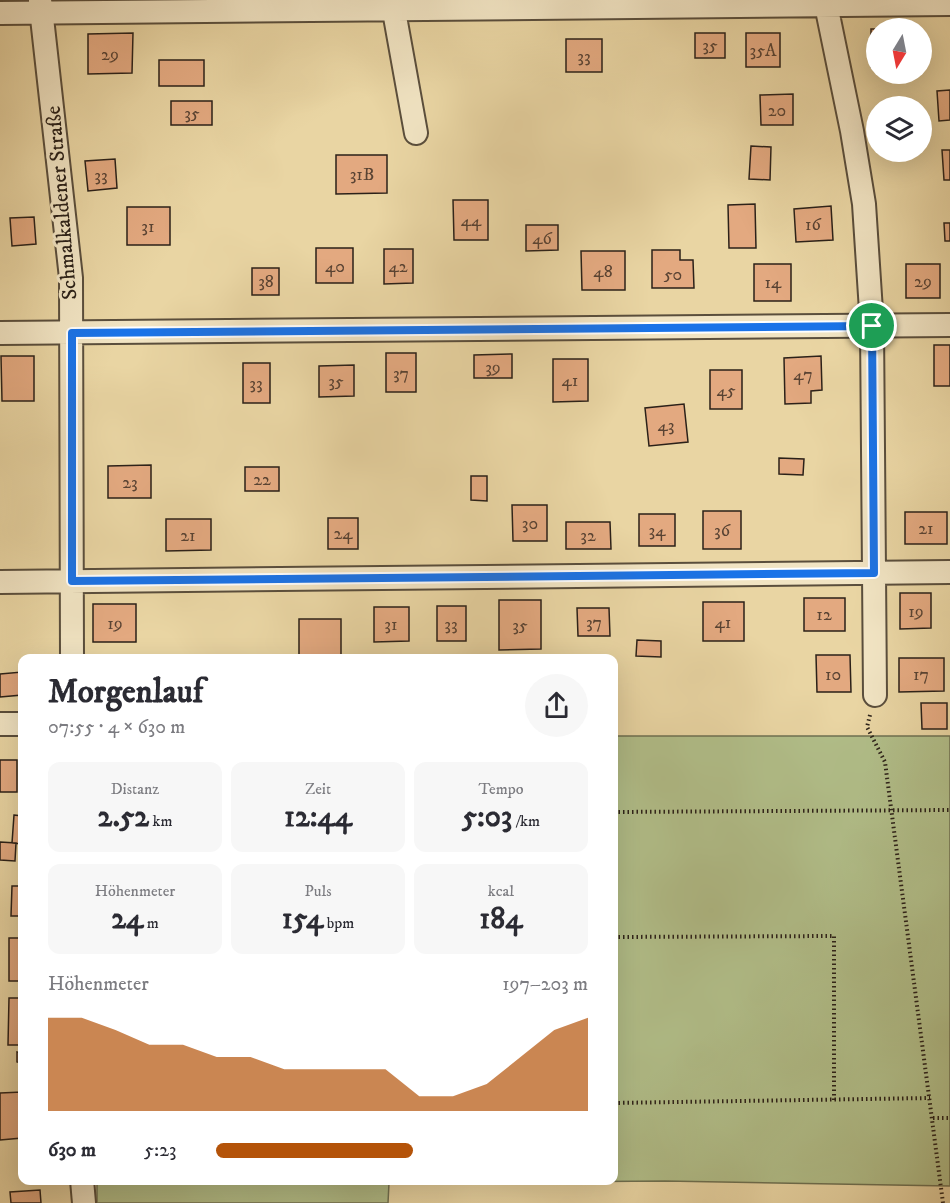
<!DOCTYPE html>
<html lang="de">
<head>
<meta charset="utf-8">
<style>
	:root { --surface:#fff; --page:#f7f7f7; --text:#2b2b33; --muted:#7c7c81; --accent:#b45309 }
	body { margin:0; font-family:"IM FELL DW Pica",serif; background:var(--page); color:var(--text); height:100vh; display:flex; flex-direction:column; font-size:22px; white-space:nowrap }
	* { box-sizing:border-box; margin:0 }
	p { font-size:20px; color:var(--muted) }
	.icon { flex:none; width:33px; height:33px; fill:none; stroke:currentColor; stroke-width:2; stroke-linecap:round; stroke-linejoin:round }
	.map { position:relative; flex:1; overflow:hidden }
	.side { position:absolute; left:18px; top:654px; width:600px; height:531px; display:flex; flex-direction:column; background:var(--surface); border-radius:12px; box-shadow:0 6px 24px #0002 }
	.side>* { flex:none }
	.needle { width:39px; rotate:190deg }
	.buttons { position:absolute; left:866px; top:18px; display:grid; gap:12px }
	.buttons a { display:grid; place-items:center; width:66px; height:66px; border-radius:50%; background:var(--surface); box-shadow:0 6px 24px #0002; font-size:30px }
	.pin { position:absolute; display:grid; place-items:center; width:51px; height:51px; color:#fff; margin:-26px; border:3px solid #fff; border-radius:50%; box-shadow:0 2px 6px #0007 }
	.round { display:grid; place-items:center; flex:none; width:63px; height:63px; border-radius:32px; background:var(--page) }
	.head { display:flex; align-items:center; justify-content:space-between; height:102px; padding:0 30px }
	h1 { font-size:33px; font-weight:700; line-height:45px }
	.stats { display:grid; grid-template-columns:repeat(3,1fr); gap:9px; height:102px; padding:6px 30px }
	.stats div { display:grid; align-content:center; border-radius:12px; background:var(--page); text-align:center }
	.stats b { font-size:30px; font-weight:700 }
	.stats small { font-size:16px; font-weight:400 }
	.stats p { font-size:16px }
	.chart { height:168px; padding:12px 30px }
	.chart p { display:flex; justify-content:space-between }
	.chart svg { width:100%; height:108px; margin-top:6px; fill:var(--accent); opacity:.7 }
	ul { padding:0 30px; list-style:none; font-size:20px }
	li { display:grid; grid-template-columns:96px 72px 1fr; align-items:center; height:45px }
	li i { height:15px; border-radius:8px; background:var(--accent) }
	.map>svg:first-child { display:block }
	.green { fill:#b1be89; stroke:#6e7051; stroke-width:1.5 }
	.building { fill:#e3a980; stroke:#2b2119; stroke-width:1.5 }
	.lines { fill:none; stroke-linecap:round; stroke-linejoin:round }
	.street-casing { stroke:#5a4e3c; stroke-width:26 }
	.path { stroke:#2b2119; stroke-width:4; stroke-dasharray:1.5 3; stroke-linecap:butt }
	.street { stroke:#f1e4c3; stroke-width:22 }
	.route-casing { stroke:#fff; stroke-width:12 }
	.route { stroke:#1a73e8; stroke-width:8 }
	.labels { text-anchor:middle; stroke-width:6; stroke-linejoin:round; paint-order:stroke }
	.number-label { font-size:18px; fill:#594333 }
	.street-label { font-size:21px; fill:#2b2119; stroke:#f1e4c3 }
</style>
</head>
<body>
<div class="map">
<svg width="950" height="1203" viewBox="0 0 950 1203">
	<rect width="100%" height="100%" fill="#e9d5a3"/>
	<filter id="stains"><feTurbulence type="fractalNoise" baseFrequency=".00333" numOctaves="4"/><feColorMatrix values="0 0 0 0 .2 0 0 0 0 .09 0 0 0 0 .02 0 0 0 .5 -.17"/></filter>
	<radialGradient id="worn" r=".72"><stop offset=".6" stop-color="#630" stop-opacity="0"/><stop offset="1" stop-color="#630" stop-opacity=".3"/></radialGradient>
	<!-- green -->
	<path class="green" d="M614 736H950V1186L665 1181 389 1183 388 1203H97V1180H614Z"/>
	<!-- building -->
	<path class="building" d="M871 29H876V67H871Z
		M133 33 132 73 88 74V34Z
		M695 33H725V58H695Z
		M746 33H780V67H746Z
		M566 39H602V72H566Z
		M159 60H204V86H159Z
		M950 90V120L939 121 937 91Z
		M793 94V125H761L760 95Z
		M171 101H212V125H171Z
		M751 146 771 147 770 180 749 179Z
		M942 150H950V180H944Z
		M336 155H387V193L336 194Z
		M115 159 117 188 88 191 85 161Z
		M453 200H488V240H454Z
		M755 204 756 248H729L728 205Z
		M831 206 833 240 796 242 794 209Z
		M127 207H170V245H127Z
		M34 217 36 244 12 246 10 218Z
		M944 223H950V241H945Z
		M526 225H558V250L526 251Z
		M316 248H353V283H316Z
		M384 249H413V283L384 284Z
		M652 250H680V260H693L694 288H652Z
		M581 251H625V290H582Z
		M754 264H791V301H754Z
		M906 264H940V298H906Z
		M252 268H279V295H252Z
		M934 345H950V386H934Z
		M386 353H416V392H386Z
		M512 354V378H474V355Z
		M1 356H34V401H2Z
		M821 356 822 390 811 391V403L785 404 784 358Z
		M553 359H588V401L553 402Z
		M243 363H270V403H243Z
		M354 365V396L319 397V366Z
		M710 370H742V409H710Z
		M684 404 688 442 649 446 645 408Z
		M779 458 804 459 803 475 779 474Z
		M151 465V498H108V466Z
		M245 467H279V491H245Z
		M471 476H487V501L471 500Z
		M512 505H547V541H513Z
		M703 511H741V549H703Z
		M905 512H947V544H905Z
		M639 514H675V546H639Z
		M328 518H358V549H328Z
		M166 519H211V550L166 551Z
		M566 522H610L611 549H566Z
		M900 593H931V628L900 629Z
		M804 598H845V631H804Z
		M499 600H541V649L499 650Z
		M703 602H744V641H703Z
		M93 604H136V642H93Z
		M437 606H466V641H437Z
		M374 607H409V641L374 642Z
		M577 608H609L610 636H578Z
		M299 619H341V658H299Z
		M637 640 661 641V657L636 656Z
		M816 655H850L851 692H817Z
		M899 658H944V691L899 692Z
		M22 672V695L0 697V674Z
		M921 703H947V729H922Z
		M0 760H17V792H0Z
		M14 815 22 816V844L12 843Z
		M0 842 16 843 15 861 0 860Z
		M12 886H22V916H11Z
		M9 938H22V981H9Z
		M9 998H22V1045H8Z
		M17 1052 22 1053V1063L17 1062Z
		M22 1092V1138L0 1140V1093Z
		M40 1190 41 1203H11L10 1192Z"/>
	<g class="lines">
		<defs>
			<path id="street" d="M40 0 71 278 72 658
				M392 0 416 133
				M825 0 852 131 864 204 872 326 875 695
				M0 13 950 4
				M0 333 950 325
				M0 582 950 572
				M0 724H22
				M82 1180 84 1203"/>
		</defs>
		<!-- street casing -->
		<use href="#street" class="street-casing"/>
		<!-- path -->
		<path class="path" d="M870 715 867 727 885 762 943 1203
			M614 812 950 810
			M614 937 834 936V1100
			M614 1103 930 1098
			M933 1118H950"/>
		<!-- street -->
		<use href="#street" class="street"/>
	</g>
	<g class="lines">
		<defs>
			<path id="route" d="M872 326 874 573 72 581V333Z"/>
		</defs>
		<!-- route casing -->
		<use href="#route" class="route-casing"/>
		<!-- route -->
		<use href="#route" class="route"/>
	</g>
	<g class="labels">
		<!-- number labels -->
		<g class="number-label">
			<text x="710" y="51">35</text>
			<text x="763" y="56">35A</text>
			<text x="110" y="60">29</text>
			<text x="584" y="62">33</text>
			<text x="777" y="116">20</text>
			<text x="192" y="119">35</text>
			<text x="362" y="180">31B</text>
			<text x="101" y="181">33</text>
			<text x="471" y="226">44</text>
			<text x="813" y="230">16</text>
			<text x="148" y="232">31</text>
			<text x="542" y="244">46</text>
			<text x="335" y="272">40</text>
			<text x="398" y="272">42</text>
			<text x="603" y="277">48</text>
			<text x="673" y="280">50</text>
			<text x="266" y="287">38</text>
			<text x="923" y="287">29</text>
			<text x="773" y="288">14</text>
			<text x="493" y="373">39</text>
			<text x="401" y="379">37</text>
			<text x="803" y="380">47</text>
			<text x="570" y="386">41</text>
			<text x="336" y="387">35</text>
			<text x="256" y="389">33</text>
			<text x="726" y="396">45</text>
			<text x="666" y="431">43</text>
			<text x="262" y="485">22</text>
			<text x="130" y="488">23</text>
			<text x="530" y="529">30</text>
			<text x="926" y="534">21</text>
			<text x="657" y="536">34</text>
			<text x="722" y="536">36</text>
			<text x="343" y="539">24</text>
			<text x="188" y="541">21</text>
			<text x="588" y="541">32</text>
			<text x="916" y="617">19</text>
			<text x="824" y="620">12</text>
			<text x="594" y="628">37</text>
			<text x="723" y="628">41</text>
			<text x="115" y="629">19</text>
			<text x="391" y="630">31</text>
			<text x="451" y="630">33</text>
			<text x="520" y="631">35</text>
			<text x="833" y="680">10</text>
			<text x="921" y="680">17</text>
		</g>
		<!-- street labels -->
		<g class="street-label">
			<text transform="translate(61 203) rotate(-95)" y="7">Schmalkaldener Straße</text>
		</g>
	</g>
	<rect width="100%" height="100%" filter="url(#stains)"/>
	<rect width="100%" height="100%" fill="url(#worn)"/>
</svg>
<div class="buttons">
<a><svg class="needle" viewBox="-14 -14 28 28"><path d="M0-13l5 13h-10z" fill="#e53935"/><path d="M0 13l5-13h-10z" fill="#7c7c81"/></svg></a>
<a><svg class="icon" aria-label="layers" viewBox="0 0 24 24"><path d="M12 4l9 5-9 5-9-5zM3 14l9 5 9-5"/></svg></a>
</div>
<div class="pin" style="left:872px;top:326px;background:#1e9e55"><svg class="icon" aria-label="arrive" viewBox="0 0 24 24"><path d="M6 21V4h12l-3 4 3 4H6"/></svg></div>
<section class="side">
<div class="head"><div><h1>Morgenlauf</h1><p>07:55 · 4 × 630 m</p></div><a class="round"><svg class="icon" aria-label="share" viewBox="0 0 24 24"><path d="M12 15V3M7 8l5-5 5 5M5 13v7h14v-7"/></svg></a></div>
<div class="stats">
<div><p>Distanz</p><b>2.52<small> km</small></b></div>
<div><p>Zeit</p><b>12:44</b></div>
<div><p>Tempo</p><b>5:03<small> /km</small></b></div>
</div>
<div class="stats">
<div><p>Höhenmeter</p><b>24<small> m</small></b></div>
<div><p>Puls</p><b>154<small> bpm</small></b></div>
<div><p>kcal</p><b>184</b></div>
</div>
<div class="chart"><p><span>Höhenmeter</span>197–203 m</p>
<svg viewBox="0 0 160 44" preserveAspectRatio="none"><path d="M0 44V6L10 6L20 11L30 17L40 17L50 22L60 22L70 27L80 27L90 27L100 27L110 38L120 38L130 33L140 22L150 11L160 6V44z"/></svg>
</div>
<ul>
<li><b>630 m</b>5:23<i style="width:53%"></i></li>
</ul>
</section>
</div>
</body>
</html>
